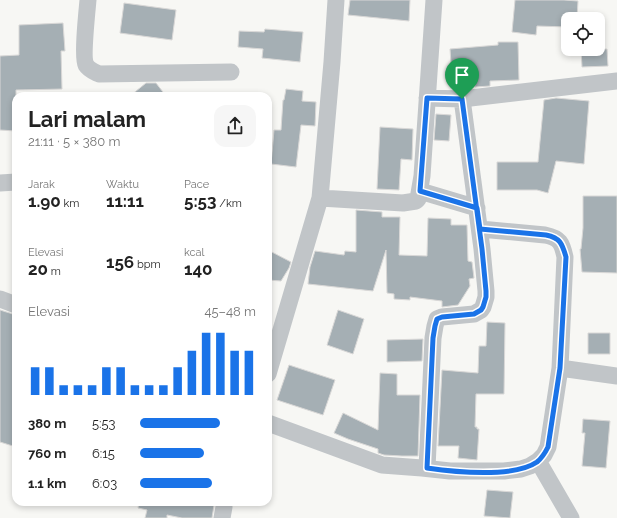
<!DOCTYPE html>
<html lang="id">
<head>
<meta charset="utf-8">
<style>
	:root { --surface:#fff; --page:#f6f6f6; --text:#222; --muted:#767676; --accent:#1a73e8 }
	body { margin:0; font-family:Raleway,sans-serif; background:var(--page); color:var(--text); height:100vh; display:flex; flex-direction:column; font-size:15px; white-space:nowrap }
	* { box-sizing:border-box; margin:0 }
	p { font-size:13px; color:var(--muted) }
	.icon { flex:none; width:22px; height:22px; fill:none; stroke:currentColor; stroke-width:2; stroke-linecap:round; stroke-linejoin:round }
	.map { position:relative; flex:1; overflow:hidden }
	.details { position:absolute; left:12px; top:92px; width:260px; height:414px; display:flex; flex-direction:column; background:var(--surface); border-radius:12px; box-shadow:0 2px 6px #0003 }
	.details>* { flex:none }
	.tools { position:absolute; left:561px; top:12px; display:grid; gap:8px }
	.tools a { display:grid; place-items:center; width:44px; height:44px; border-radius:8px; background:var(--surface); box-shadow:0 2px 6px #0003; font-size:20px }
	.pin { position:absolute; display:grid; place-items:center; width:34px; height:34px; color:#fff; margin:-41px -17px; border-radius:50% 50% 50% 0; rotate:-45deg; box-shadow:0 0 4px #0007 }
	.pin .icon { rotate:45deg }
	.round { display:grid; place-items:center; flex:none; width:42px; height:42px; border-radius:12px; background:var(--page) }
	.summary { display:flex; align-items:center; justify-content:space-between; height:68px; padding:0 16px }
	h1 { font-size:22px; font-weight:700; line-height:30px }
	.metrics { display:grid; grid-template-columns:repeat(3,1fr); gap:6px; height:68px; padding:4px 16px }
	.metrics div { display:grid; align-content:center }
	.metrics b { font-size:17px; font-weight:700 }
	.metrics small { font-size:11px; font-weight:400 }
	.metrics p { font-size:11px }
	.chart { height:112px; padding:8px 16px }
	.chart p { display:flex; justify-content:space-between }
	.chart svg { width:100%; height:72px; margin-top:4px; stroke:var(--accent); stroke-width:6 }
	ul { padding:0 16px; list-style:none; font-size:13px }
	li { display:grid; grid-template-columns:64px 48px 1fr; align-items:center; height:30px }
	li i { height:10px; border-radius:5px; background:var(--accent) }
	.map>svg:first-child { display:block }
	.building { fill:#a5afb4; stroke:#d9d8d7 }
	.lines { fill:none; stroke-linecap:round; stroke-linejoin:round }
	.minor { stroke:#c1c5c8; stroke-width:17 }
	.route-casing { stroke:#fff; stroke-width:8 }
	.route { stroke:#1a73e8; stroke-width:5 }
</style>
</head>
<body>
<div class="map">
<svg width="617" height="518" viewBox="0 0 617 518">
	<rect width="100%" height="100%" fill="#f7f7f4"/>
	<!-- building -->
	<path class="building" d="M350 0H410L409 21 348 15Z
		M515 0H564L578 1 577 19H568V27L537 26 536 35 512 32Z
		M124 3 176 10 172 40 120 33Z
		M63 23 65 51H61L62 89 16 90V131L0 130V56L19 55V25Z
		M265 29 303 32 300 62 262 58 263 49 238 47 239 31 264 32Z
		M498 42H518L519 80 490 81V86L475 87 474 75 452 77 450 49 498 45Z
		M581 49H607L608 66 582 67Z
		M146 83H156L166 96H130Z
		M286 89 303 91 302 101 316 102 315 126 301 125 296 167 271 164 274 130H281L283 100H284Z
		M556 98 589 101 584 164 556 161 548 193 537 190H497V162H538L544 100Z
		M436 114 451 115 449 141 434 140Z
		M380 127 413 129 412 160 401 159 399 190 377 189Z
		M583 196H617V273L582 272 580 249H581L583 228Z
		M356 210 382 212V217H400L399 255 427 256 428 218 451 219V225H467L468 261 472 262 474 278 469 279 470 286 458 305 442 307V301L410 297V300L394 299V294L387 293 386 250 373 291 308 284 310 267 315 251 344 255 345 251 356 252Z
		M268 250 291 262 289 268 281 281 268 280Z
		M0 310 16 315V447L0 442Z
		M338 310 364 319 353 354 327 345Z
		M487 322 505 323 504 394H476L475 427H477V429H479L477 460 458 458 459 446H438L442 370 478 373 479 346H486Z
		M588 333H610V354H588Z
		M423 339 422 361 387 362V340Z
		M289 365 335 380 323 415 277 400Z
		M380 373 397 374V395H420L418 456H402L384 455 378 453V449L348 439 334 433 343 413 378 430Z
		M583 419 610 421 606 468 582 466 585 433H582Z
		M487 490 513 492 510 518 484 516Z
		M139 502H216L214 505 212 518H182L167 515V518H145L147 510 138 508Z"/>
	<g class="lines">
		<!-- minor -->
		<path class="minor" d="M88 0C87 11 82 58 86 65 89 70 95 72 99 74L231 72
			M427 98 462 99 617 81
			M0 183 16 182
			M420 191 477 208
			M320 198 403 203 416 201 418 199 422 176 434 0
			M480 229 545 235C560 238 562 243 565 257L560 368
			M0 299 16 305
			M268 374 320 198 332 62 336 0
			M268 423 382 465 422 468 450 471H504L521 469 530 466 538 461 544 455 548 447 560 368 617 376
			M538 461 571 518
			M427 468 433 338 435 326 437 319 442 317 474 314 481 310 483 307 486 297V291L482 249 462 99
			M222 518 224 507"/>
	</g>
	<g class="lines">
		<defs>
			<path id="route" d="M462 99 427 98 420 191 477 208 480 229 546 235C560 238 562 243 566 257L560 368 548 447C545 453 542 458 537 462 514 478 454 472 427 468L433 338 435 326 437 319 442 317 474 314 481 310 483 307 486 297V291L482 249 462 99"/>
		</defs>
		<!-- route casing -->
		<use href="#route" class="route-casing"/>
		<!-- route -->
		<use href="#route" class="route"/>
	</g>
</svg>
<div class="tools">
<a><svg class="icon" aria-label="locate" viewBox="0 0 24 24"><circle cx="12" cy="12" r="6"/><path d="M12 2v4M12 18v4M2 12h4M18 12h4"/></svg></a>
</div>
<div class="pin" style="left:462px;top:99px;background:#1e9e55"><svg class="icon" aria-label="arrive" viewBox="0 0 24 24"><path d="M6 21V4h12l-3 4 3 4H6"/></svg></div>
<section class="details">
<div class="summary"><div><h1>Lari malam</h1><p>21:11 · 5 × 380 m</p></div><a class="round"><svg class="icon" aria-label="share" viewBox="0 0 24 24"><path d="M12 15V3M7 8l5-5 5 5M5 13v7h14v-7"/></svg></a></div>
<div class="metrics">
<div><p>Jarak</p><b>1.90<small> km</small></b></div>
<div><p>Waktu</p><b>11:11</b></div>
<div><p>Pace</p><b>5:53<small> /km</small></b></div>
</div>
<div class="metrics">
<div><p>Elevasi</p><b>20<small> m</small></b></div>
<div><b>156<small> bpm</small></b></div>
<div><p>kcal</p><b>140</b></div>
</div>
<div class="chart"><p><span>Elevasi</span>45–48 m</p>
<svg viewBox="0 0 160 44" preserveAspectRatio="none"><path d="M5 44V27M15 44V27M25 44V38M35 44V38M45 44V38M55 44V27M65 44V27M75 44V38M85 44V38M95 44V38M105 44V27M115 44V17M125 44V6M135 44V6M145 44V17M155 44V17"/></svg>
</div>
<ul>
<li><b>380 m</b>5:53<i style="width:69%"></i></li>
<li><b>760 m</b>6:15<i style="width:55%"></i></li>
<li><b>1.1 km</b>6:03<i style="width:62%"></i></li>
</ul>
</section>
</div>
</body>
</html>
